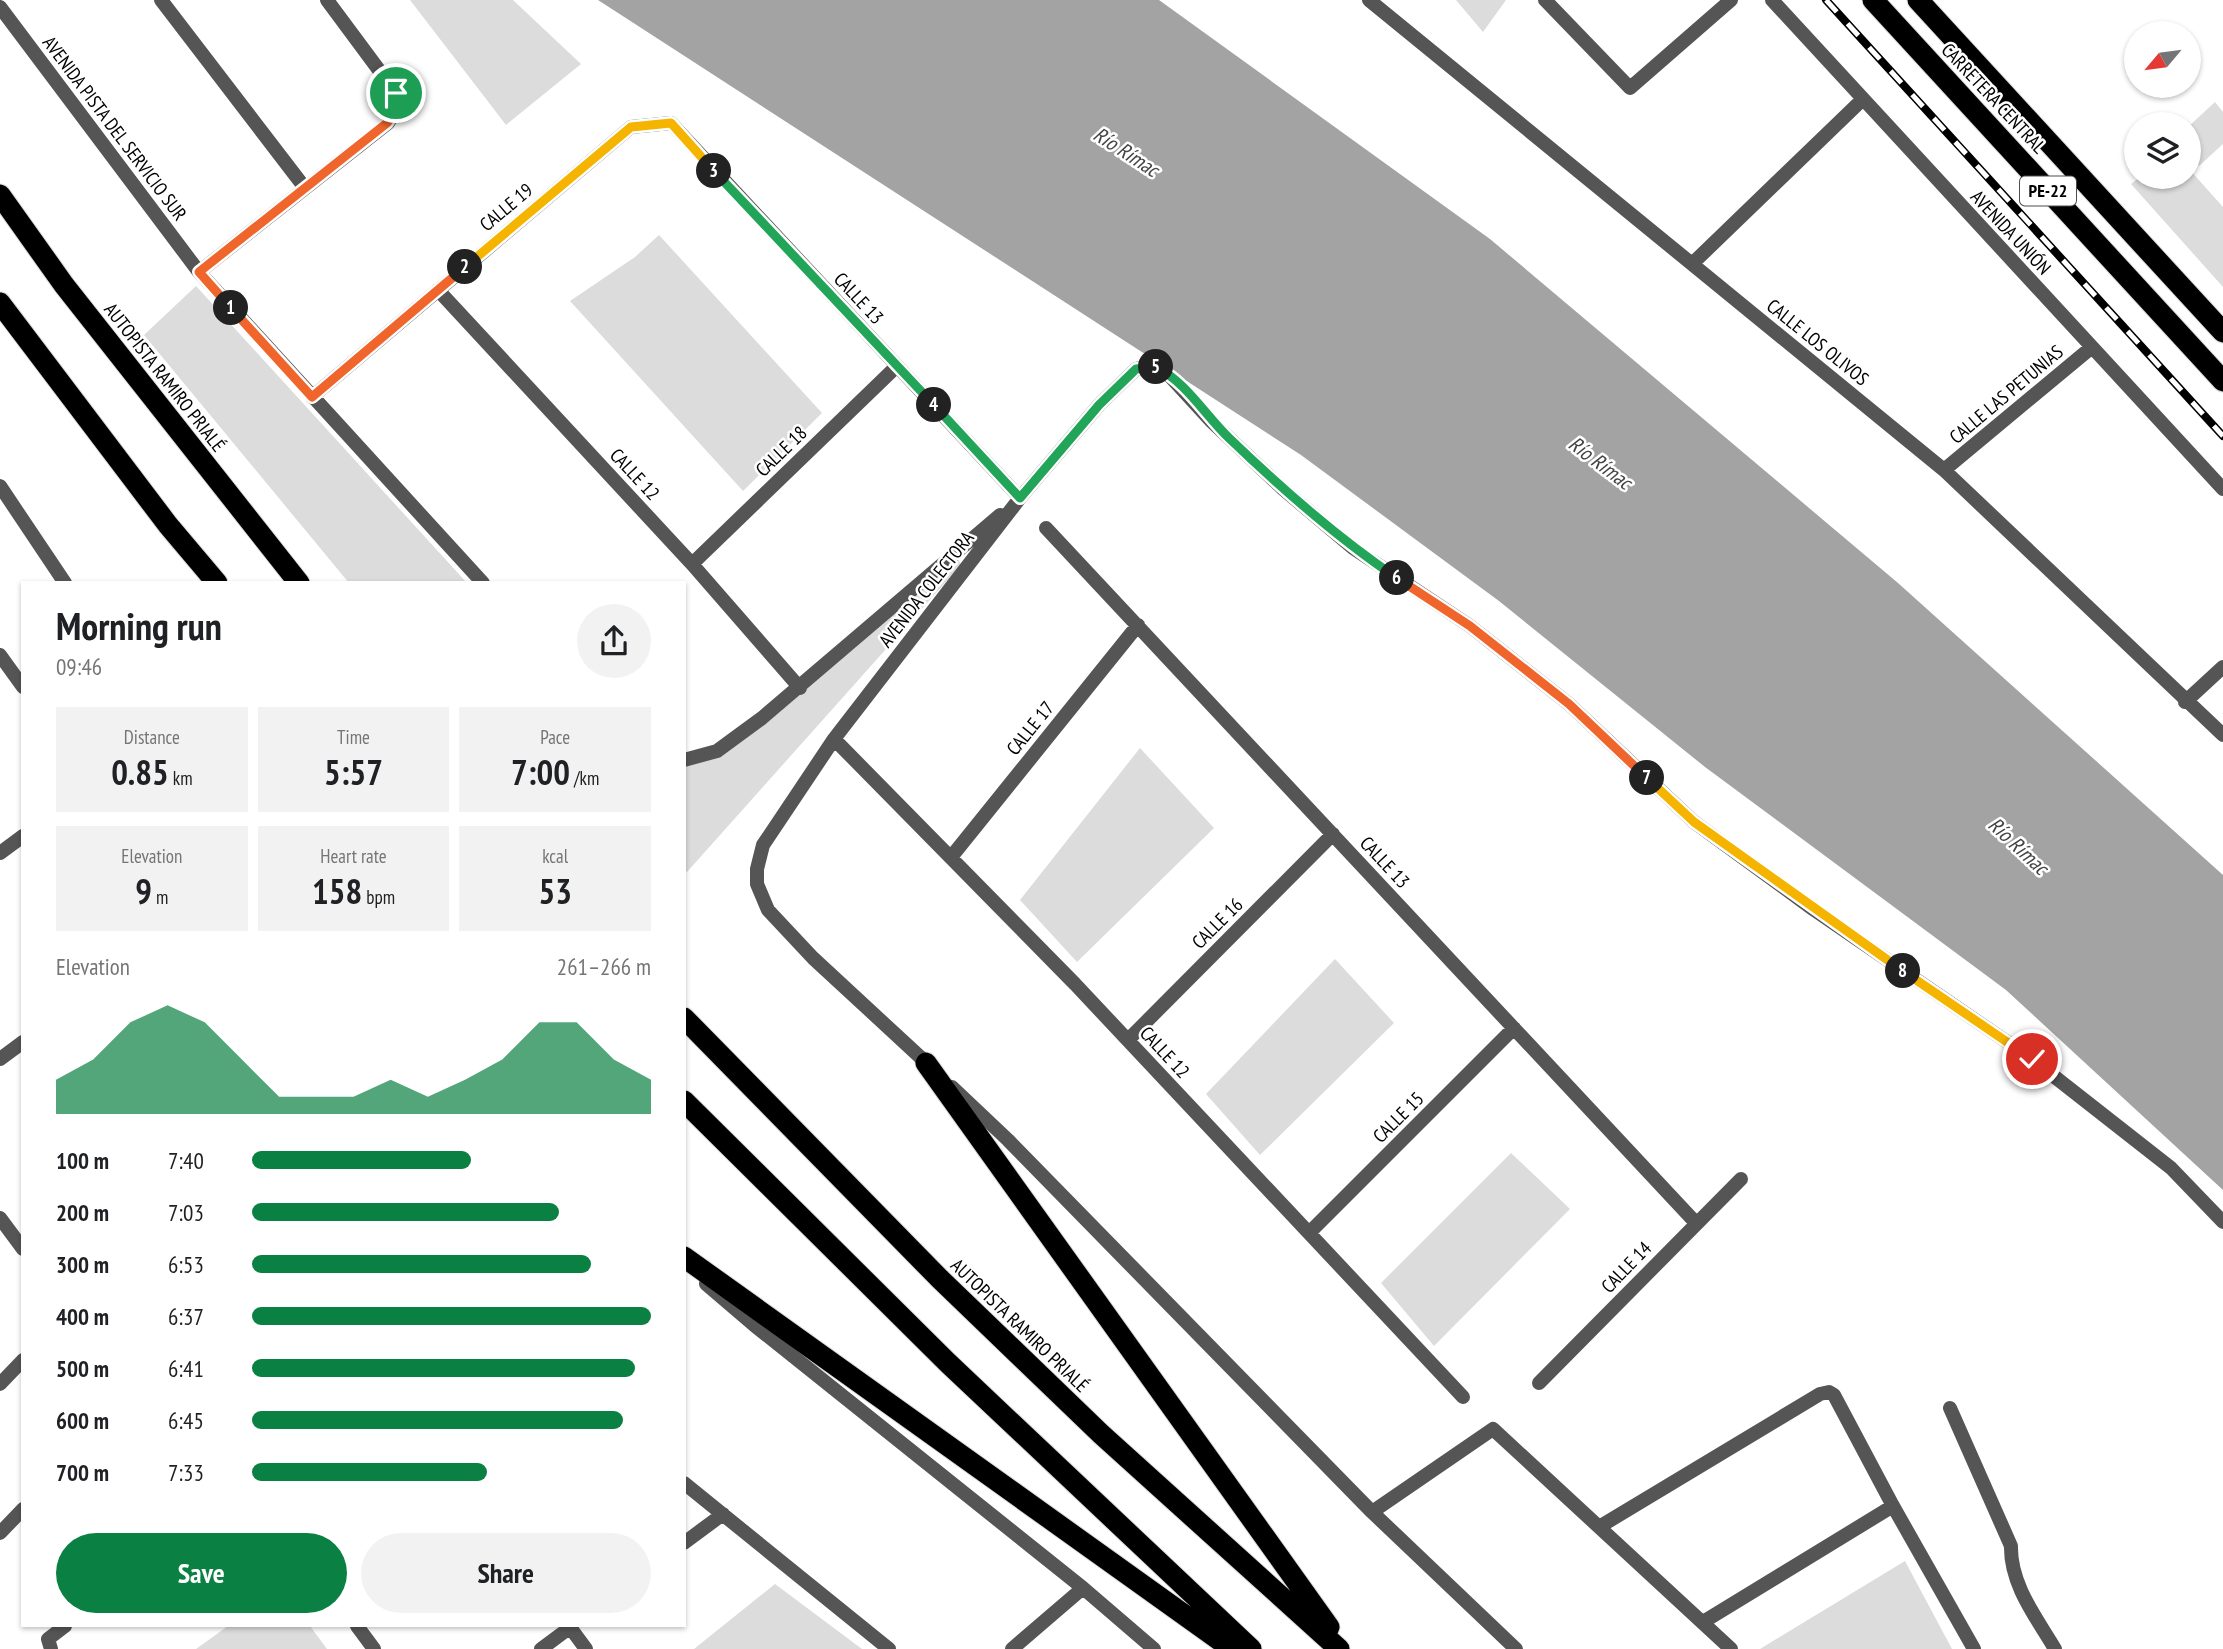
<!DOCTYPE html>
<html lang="en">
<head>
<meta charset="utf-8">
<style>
	:root { --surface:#fff; --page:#f2f2f2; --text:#202124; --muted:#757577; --accent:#0b8043 }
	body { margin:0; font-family:"PT Sans Narrow",sans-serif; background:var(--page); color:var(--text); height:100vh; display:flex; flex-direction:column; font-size:26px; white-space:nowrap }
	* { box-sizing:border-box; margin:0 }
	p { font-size:23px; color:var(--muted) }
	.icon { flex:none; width:38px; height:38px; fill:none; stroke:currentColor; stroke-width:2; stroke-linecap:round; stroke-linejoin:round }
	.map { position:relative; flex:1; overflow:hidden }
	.sheet { position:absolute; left:21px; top:581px; width:665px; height:1046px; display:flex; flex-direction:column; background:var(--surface); border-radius:0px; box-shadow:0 2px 5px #0004 }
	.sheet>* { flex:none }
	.needle { width:46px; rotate:241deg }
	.buttons { position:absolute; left:2124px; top:21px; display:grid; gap:14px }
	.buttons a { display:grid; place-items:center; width:77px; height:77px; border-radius:50%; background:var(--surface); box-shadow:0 2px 5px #0004; font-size:35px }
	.pin { position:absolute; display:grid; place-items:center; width:60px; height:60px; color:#fff; margin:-30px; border:4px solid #fff; border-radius:50%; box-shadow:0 2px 7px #0007 }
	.km { position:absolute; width:35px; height:35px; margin:-18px; border-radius:50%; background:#222; color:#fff; font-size:19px; line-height:35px; text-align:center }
	.round { display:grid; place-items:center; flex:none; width:74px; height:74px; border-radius:37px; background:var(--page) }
	.headline { display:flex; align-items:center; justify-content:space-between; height:119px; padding:0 35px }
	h1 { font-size:38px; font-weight:600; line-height:52px }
	.figures { display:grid; grid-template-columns:repeat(3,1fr); gap:10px; height:119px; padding:7px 35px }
	.figures div { display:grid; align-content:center; border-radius:0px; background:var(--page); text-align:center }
	.figures b { font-size:35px; font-weight:600 }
	.figures small { font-size:19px; font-weight:400 }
	.figures p { font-size:19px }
	.chart { height:196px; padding:14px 35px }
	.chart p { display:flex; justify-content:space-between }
	.chart svg { width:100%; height:126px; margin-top:7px; fill:var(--accent); opacity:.7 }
	.action { display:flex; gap:14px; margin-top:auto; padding:14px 35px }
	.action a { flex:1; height:80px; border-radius:42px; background:var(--accent); color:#fff; font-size:28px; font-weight:600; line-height:80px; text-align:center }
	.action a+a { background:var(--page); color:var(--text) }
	ul { padding:0 35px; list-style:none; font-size:23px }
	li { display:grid; grid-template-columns:112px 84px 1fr; align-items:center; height:52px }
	li i { height:18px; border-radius:9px; background:var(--accent) }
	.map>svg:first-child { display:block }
	.green { fill:#dcdcdc }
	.water { fill:#a3a3a3 }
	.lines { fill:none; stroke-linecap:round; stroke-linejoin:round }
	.highway-casing { stroke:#dbdbdb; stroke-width:23 }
	.street { stroke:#555; stroke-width:14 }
	.highway { stroke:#000; stroke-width:21 }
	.rail-casing { stroke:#000; stroke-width:8 }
	.rail { stroke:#fff; stroke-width:5; stroke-dasharray:16; stroke-linecap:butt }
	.split-1-casing { stroke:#fff; stroke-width:14 }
	.split-2-casing { stroke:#fff; stroke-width:14 }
	.split-3-casing { stroke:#fff; stroke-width:14 }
	.split-4-casing { stroke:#fff; stroke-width:14 }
	.split-5-casing { stroke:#fff; stroke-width:14 }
	.split-6-casing { stroke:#fff; stroke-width:14 }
	.split-7-casing { stroke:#fff; stroke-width:14 }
	.split-8-casing { stroke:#fff; stroke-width:14 }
	.split-9-casing { stroke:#fff; stroke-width:14 }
	.split-1 { stroke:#f0652b; stroke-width:9 }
	.split-2 { stroke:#f0652b; stroke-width:9 }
	.split-3 { stroke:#f5b400; stroke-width:9 }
	.split-4 { stroke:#22a559; stroke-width:9 }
	.split-5 { stroke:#22a559; stroke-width:9 }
	.split-6 { stroke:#22a559; stroke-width:9 }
	.split-7 { stroke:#f0652b; stroke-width:9 }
	.split-8 { stroke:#f5b400; stroke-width:9 }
	.split-9 { stroke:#f5b400; stroke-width:9 }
	.labels { text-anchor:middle; stroke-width:5; stroke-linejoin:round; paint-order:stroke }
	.shield { fill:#fff; stroke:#4c4c4c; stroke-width:2 }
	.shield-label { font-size:18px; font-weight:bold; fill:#000 }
	.street-label { font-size:19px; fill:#000; stroke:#fff }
	.water-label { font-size:21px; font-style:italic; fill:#444; stroke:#fff }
</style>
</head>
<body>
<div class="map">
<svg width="2223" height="1649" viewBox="0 0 2223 1649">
	<rect width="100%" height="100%" fill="#fff"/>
	<!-- green -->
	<path class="green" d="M410 0H513L581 64 506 125Z
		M1456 0H1506L1483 32Z
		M2215 102 2223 112V144L2199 166 2189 156V126Z
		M2189 169 2223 207V287L2131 184 2140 177H2189Z
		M659 235 822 413 743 491 570 301 635 257Z
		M196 286 467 583H349L144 335Z
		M958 558 961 565 687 872 684 870V767L725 753Z
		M1140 748 1214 828 1077 962 1020 900Z
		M1335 959 1394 1023 1260 1155 1206 1094Z
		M1511 1153 1570 1209 1434 1346 1381 1283Z
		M1905 1561 1952 1649H1760Z
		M775 1584 862 1649H694Z
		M228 1626H310L327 1649H196Z"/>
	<!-- water -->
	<path class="water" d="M598 0H1159L1490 239 1898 583 2223 875V1190L2006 990 1705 767 1499 601 1301 455Z"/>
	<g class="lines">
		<defs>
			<path id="highway" d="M1873 0 2223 381
				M1918 0 2223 332
				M0 195 64 285 299 583
				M0 303 168 525 217 583
				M684 1018 940 1279 1101 1434 1339 1649
				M926 1063 1329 1627
				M684 1101 948 1363 1251 1649
				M684 1257 1232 1649"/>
		</defs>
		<!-- highway casing -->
		<use href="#highway" class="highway-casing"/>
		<!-- street -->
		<path class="street" d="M161 0 305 188
			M1369 0 1944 470 2223 735
			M1545 0 1630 88 1731 0
			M1772 0 2223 489
			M0 7 199 272 483 583
			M1692 264 1863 99
			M199 272 388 123 397 107 396 93 327 0
			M438 290 692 564 800 688
			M312 397 631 127 671 123 1020 498
			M1944 470 2092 347
			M0 486 65 583
			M1046 528 1696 1223
			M692 564 897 366
			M0 655 23 687
			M2185 702 2223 667
			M834 739 1075 984 1463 1397
			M684 760 717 751 762 718 1000 515
			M0 853 23 836
			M952 856 1138 625
			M1128 1040 1333 834
			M0 1059 23 1042
			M932 1068 813 958 768 910 757 884V869L763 845 834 739 1020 498 1099 405 1136 369 1154 366 1167 373 1212 422 1283 489 1353 548 1470 626 1569 704 1694 822 1813 909 2032 1059 2171 1168 2223 1222
			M952 1087 1008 1140 1372 1512 1516 1649
			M0 1218 23 1249
			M1309 1233 1514 1028
			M706 1284 754 1325 1083 1588 1154 1649
			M1539 1383 1741 1179
			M0 1384 23 1360
			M1950 1408 2011 1546C2010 1584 2036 1617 2055 1649
			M684 1483 889 1649
			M1372 1512 1493 1429 1731 1649
			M1599 1527 1820 1394 1829 1392 1834 1395 1893 1506 1974 1649
			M0 1533 23 1509
			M684 1543 723 1514
			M1703 1622 1893 1506
			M357 1626 374 1649
			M569 1626 586 1649
			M51 1649 48 1639 65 1626
			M541 1649 572 1626
			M1012 1649 1083 1588"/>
		<!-- highway -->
		<use href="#highway" class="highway"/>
		<defs>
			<path id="rail" d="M1826 0 2223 436"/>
		</defs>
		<!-- rail casing -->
		<use href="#rail" class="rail-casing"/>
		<!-- rail -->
		<use href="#rail" class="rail"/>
	</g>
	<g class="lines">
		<defs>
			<path id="split-1" d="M231 308 199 272 387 123 397 107 396 93"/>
			<path id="split-2" d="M231 308 312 397 465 267"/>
			<path id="split-3" d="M465 267 631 127 671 123 714 171"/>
			<path id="split-4" d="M714 171 934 405"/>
			<path id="split-5" d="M934 405 1020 498 1099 405 1136 369 1156 367"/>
			<path id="split-6" d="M1156 367C1186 382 1205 415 1229 438 1282 489 1336 537 1397 578"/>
			<path id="split-7" d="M1397 578 1470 626 1569 704 1647 778"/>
			<path id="split-8" d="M1647 778 1694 822 1903 971"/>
			<path id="split-9" d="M1903 971 2032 1059"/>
		</defs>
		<!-- split-1 casing -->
		<use href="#split-1" class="split-1-casing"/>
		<!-- split-2 casing -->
		<use href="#split-2" class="split-2-casing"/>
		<!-- split-3 casing -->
		<use href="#split-3" class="split-3-casing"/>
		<!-- split-4 casing -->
		<use href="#split-4" class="split-4-casing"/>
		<!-- split-5 casing -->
		<use href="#split-5" class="split-5-casing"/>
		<!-- split-6 casing -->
		<use href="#split-6" class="split-6-casing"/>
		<!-- split-7 casing -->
		<use href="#split-7" class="split-7-casing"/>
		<!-- split-8 casing -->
		<use href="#split-8" class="split-8-casing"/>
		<!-- split-9 casing -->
		<use href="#split-9" class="split-9-casing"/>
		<!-- split-1 -->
		<use href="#split-1" class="split-1"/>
		<!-- split-2 -->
		<use href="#split-2" class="split-2"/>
		<!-- split-3 -->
		<use href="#split-3" class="split-3"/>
		<!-- split-4 -->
		<use href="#split-4" class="split-4"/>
		<!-- split-5 -->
		<use href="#split-5" class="split-5"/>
		<!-- split-6 -->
		<use href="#split-6" class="split-6"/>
		<!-- split-7 -->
		<use href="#split-7" class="split-7"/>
		<!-- split-8 -->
		<use href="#split-8" class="split-8"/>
		<!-- split-9 -->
		<use href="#split-9" class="split-9"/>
	</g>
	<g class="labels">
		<!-- shield labels -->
		<rect class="shield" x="2020" y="176.5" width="56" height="29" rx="5"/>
		<g class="shield-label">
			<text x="2048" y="197">PE-22</text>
		</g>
		<!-- street labels -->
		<g class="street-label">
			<text transform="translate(1994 98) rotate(47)" y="7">CARRETERA CENTRAL</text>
			<text transform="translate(115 128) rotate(53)" y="7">AVENIDA PISTA DEL SERVICIO SUR</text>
			<text transform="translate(506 207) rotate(-40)" y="7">CALLE 19</text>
			<text transform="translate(2011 232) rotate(47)" y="7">AVENIDA UNIÓN</text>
			<text transform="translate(859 298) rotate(47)" y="7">CALLE 13</text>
			<text transform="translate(1818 342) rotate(39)" y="7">CALLE LOS OLIVOS</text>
			<text transform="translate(165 377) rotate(52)" y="7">AUTOPISTA RAMIRO PRIALÉ</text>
			<text transform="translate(2006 394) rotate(-40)" y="7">CALLE LAS PETUNIAS</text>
			<text transform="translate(781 451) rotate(-44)" y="7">CALLE 18</text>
			<text transform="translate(635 474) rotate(47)" y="7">CALLE 12</text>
			<text transform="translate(926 589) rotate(-52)" y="7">AVENIDA COLECTORA</text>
			<text transform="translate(1030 728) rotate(-51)" y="7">CALLE 17</text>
			<text transform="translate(1385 862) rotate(47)" y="7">CALLE 13</text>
			<text transform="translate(1217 923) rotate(-45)" y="7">CALLE 16</text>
			<text transform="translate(1165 1052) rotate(47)" y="7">CALLE 12</text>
			<text transform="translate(1398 1117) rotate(-45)" y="7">CALLE 15</text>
			<text transform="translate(1626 1267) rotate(-46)" y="7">CALLE 14</text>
			<text transform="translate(1020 1325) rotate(44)" y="7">AUTOPISTA RAMIRO PRIALÉ</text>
		</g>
		<!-- water labels -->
		<g class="water-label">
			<text transform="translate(1126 152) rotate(33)" y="7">Río Rímac</text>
			<text transform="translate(1600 463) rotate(37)" y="7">Río Rímac</text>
			<text transform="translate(2018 846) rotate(43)" y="7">Río Rímac</text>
		</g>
	</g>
</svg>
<div class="buttons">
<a><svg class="needle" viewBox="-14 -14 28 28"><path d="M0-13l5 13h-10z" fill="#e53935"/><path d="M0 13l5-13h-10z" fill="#757577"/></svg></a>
<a><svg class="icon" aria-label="layers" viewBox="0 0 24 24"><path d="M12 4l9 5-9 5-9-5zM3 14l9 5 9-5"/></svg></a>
</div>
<div class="pin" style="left:396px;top:93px;background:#1e9e55"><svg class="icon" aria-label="arrive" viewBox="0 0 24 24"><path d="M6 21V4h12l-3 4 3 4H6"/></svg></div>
<div class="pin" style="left:2032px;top:1059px;background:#d93025"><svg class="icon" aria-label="check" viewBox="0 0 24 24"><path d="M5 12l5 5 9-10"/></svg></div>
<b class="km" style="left:231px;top:308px">1</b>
<b class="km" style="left:465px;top:267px">2</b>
<b class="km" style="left:714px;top:171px">3</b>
<b class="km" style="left:934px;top:405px">4</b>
<b class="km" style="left:1156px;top:367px">5</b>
<b class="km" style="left:1397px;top:578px">6</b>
<b class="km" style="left:1647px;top:778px">7</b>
<b class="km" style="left:1903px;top:971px">8</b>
<section class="sheet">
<div class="headline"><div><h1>Morning run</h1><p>09:46</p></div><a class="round"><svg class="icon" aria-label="share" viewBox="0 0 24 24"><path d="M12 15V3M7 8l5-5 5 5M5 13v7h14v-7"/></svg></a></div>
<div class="figures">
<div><p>Distance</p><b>0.85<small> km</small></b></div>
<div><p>Time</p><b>5:57</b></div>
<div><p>Pace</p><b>7:00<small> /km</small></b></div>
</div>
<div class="figures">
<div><p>Elevation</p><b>9<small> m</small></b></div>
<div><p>Heart rate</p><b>158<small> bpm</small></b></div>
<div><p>kcal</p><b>53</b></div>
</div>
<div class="chart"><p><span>Elevation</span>261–266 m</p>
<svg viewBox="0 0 160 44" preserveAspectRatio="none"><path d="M0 44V32L10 25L20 12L30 6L40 12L50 25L60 38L70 38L80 38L90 32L100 38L110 32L120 25L130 12L140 12L150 25L160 32V44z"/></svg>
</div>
<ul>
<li><b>100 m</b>7:40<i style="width:55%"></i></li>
<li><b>200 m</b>7:03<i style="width:77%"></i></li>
<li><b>300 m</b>6:53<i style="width:85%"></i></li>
<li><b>400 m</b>6:37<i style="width:100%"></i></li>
<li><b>500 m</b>6:41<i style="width:96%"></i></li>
<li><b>600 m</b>6:45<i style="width:93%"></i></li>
<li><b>700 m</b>7:33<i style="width:59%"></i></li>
</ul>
<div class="action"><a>Save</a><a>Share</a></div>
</section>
</div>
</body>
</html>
